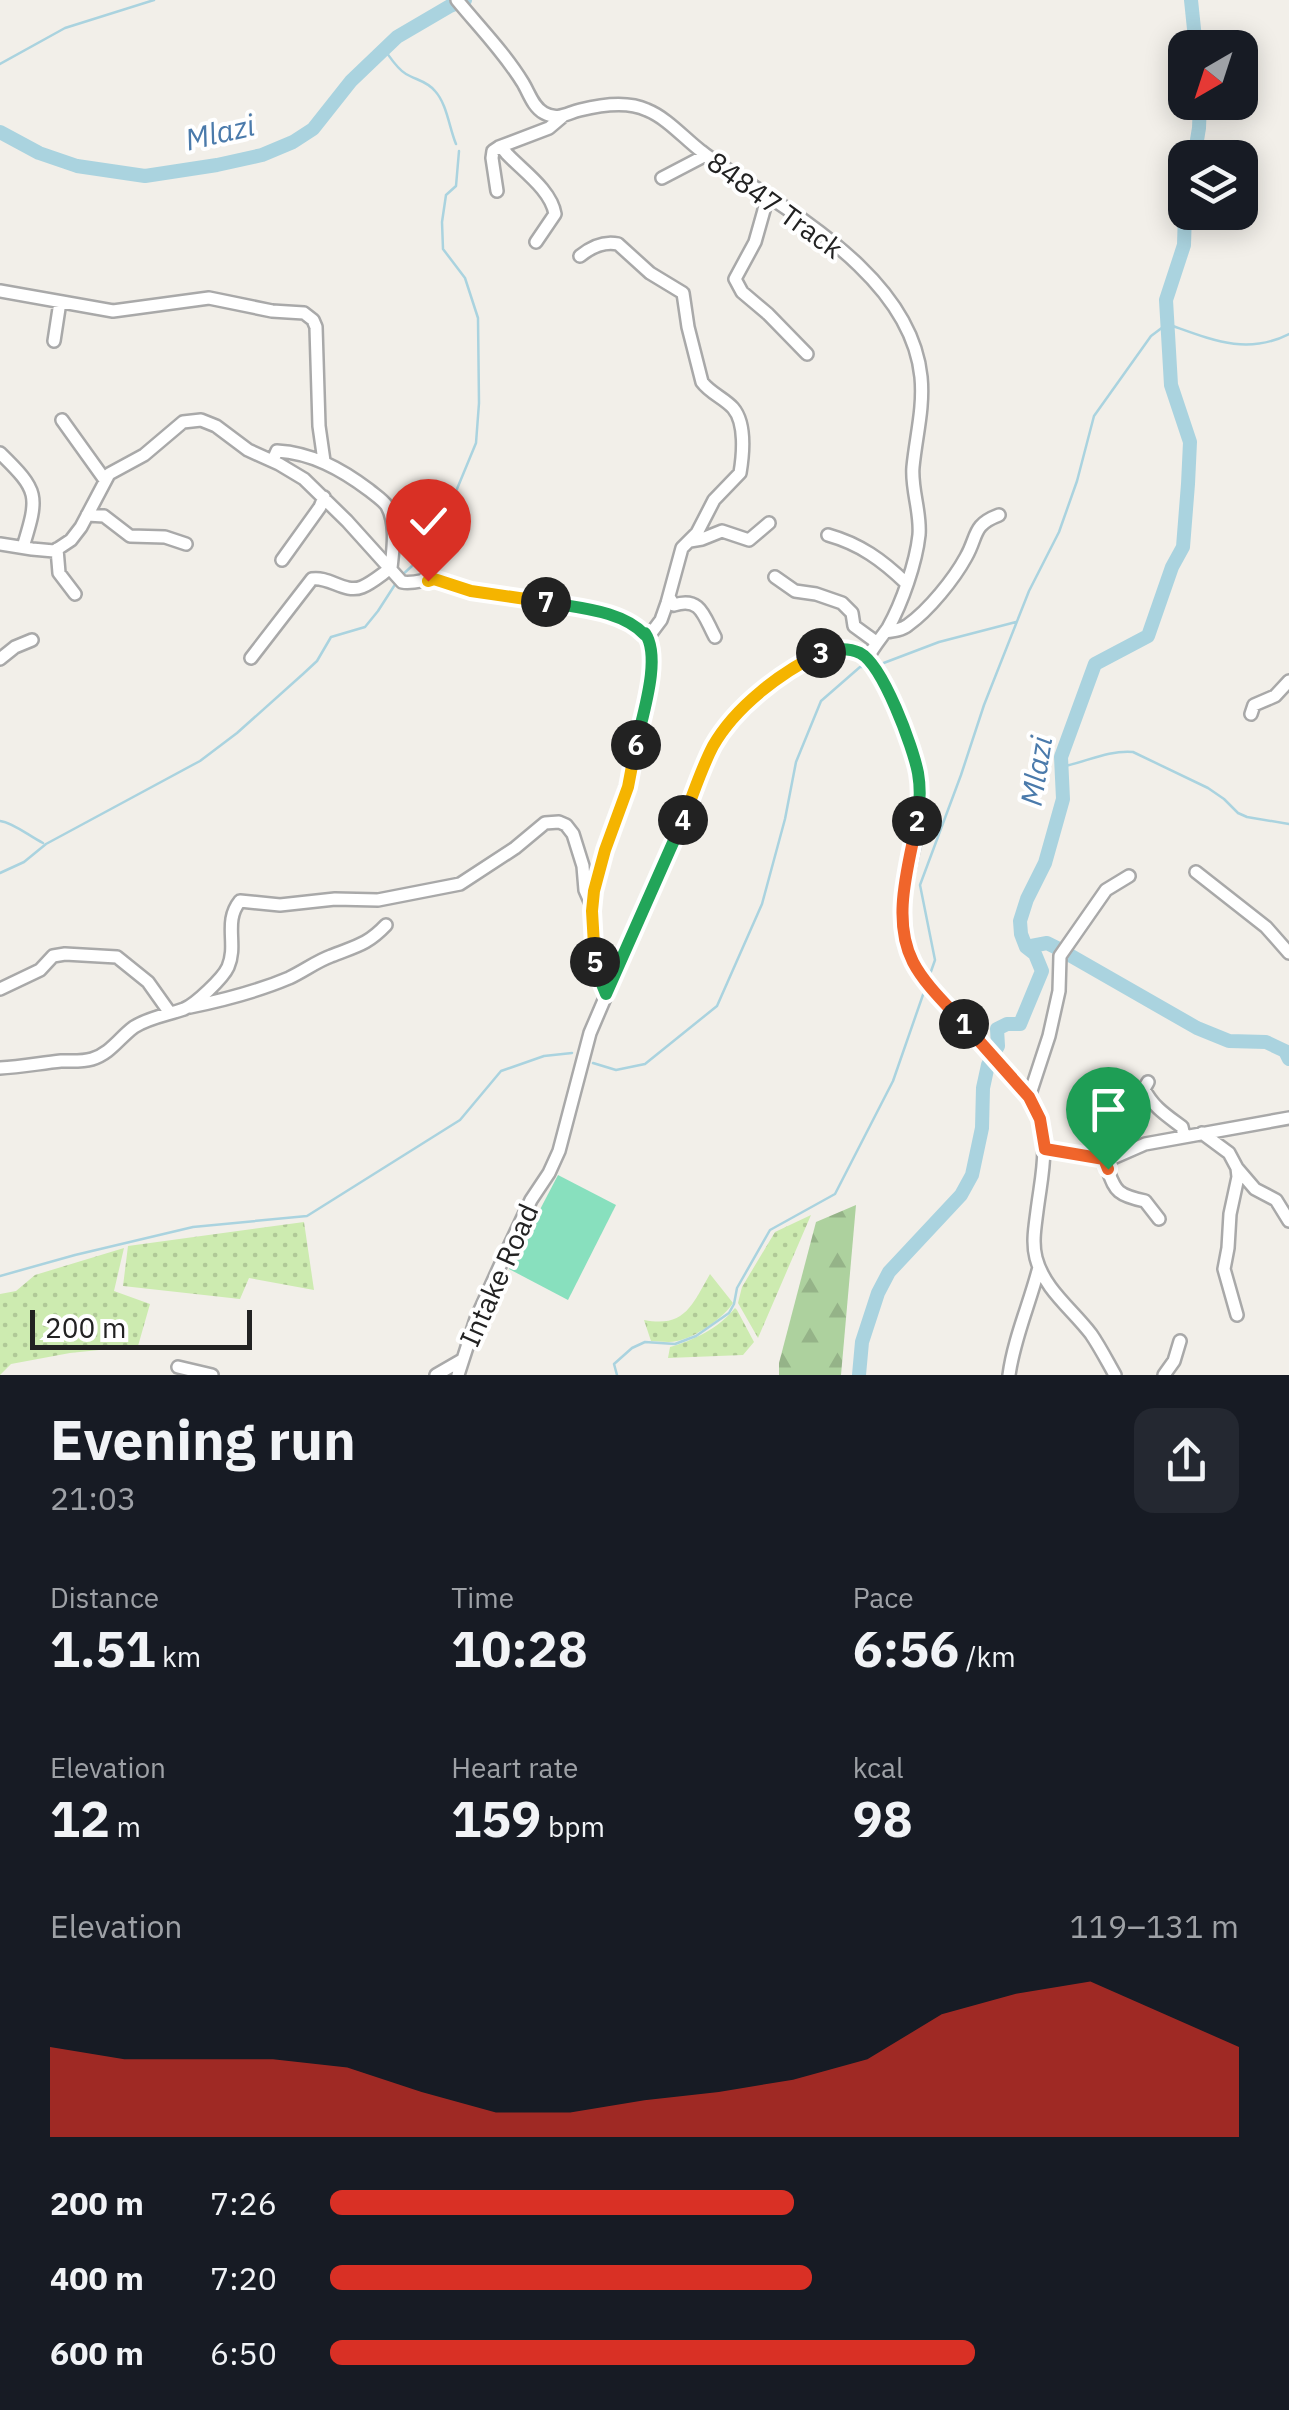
<!DOCTYPE html>
<html lang="en">
<head>
<meta charset="utf-8">
<style>
	:root { --surface:#171b24; --page:#242831; --text:#f1f3f6; --muted:#9ea1a6; --accent:#d93025 }
	body { margin:0; font-family:"IBM Plex Sans",sans-serif; background:var(--page); color:var(--text); height:100vh; display:flex; flex-direction:column; font-size:38px; white-space:nowrap }
	* { box-sizing:border-box; margin:0 }
	p { font-size:32px; color:var(--muted) }
	.icon { flex:none; width:55px; height:55px; fill:none; stroke:currentColor; stroke-width:2; stroke-linecap:round; stroke-linejoin:round }
	.map { position:relative; height:1375px; overflow:hidden }
	.details { display:flex; flex-direction:column; background:var(--surface); flex:1 }
	.details>* { flex:none }
	.needle { width:65px; rotate:219deg }
	.buttons { position:absolute; left:1168px; top:30px; display:grid; gap:20px }
	.buttons a { display:grid; place-items:center; width:90px; height:90px; border-radius:20px; background:var(--surface); box-shadow:0 5px 25px #0003; font-size:50px }
	.scale { position:absolute; left:30px; bottom:25px; width:222px; box-sizing:border-box; padding-left:10px; border:5px solid #222; border-top:0; font-size:28px; line-height:35px; white-space:nowrap; color:#222; -webkit-text-stroke:8px #fff; paint-order:stroke }
	.pin { position:absolute; display:grid; place-items:center; width:85px; height:85px; color:#fff; margin:-102px -42px; border-radius:50% 50% 50% 0; rotate:-45deg; box-shadow:0 0 10px #0007 }
	.pin .icon { rotate:45deg }
	.km { position:absolute; width:50px; height:50px; margin:-25px; border-radius:50%; background:#222; color:#fff; font-size:28px; line-height:50px; text-align:center }
	.round { display:grid; place-items:center; flex:none; width:105px; height:105px; border-radius:20px; background:var(--page) }
	.summary { display:flex; align-items:center; justify-content:space-between; height:170px; padding:0 50px }
	h1 { font-size:55px; font-weight:700; line-height:75px }
	.stats { display:grid; grid-template-columns:repeat(3,1fr); gap:15px; height:170px; padding:10px 50px }
	.stats div { display:grid; align-content:center }
	.stats b { font-size:50px; font-weight:700 }
	.stats small { font-size:28px; font-weight:400 }
	.stats p { font-size:28px }
	.chart { height:280px; padding:20px 50px }
	.chart p { display:flex; justify-content:space-between }
	.chart svg { width:100%; height:180px; margin-top:10px; fill:var(--accent); opacity:.7 }
	ul { padding:0 50px; list-style:none; font-size:32px }
	li { display:grid; grid-template-columns:160px 120px 1fr; align-items:center; height:75px }
	li i { height:25px; border-radius:12px; background:var(--accent) }
	.map>svg:first-child { display:block }
	.grass { fill:url(#grass-dots) }
	.forest { fill:url(#forest-firs) }
	.pitch { fill:#88e0be }
	.lines { fill:none; stroke-linecap:round; stroke-linejoin:round }
	.stream { stroke:#aad3df; stroke-width:2.5 }
	.river { stroke:#aad3df; stroke-width:14 }
	.minor-casing { stroke:#a9a9a9; stroke-width:16 }
	.minor { stroke:#fff; stroke-width:11 }
	.split-1-casing { stroke:#fff; stroke-width:20 }
	.split-2-casing { stroke:#fff; stroke-width:20 }
	.split-3-casing { stroke:#fff; stroke-width:20 }
	.split-4-casing { stroke:#fff; stroke-width:20 }
	.split-5-casing { stroke:#fff; stroke-width:20 }
	.split-6-casing { stroke:#fff; stroke-width:20 }
	.split-7-casing { stroke:#fff; stroke-width:20 }
	.split-8-casing { stroke:#fff; stroke-width:20 }
	.split-1 { stroke:#f0652b; stroke-width:12 }
	.split-2 { stroke:#f0652b; stroke-width:12 }
	.split-3 { stroke:#22a559; stroke-width:12 }
	.split-4 { stroke:#f5b400; stroke-width:12 }
	.split-5 { stroke:#22a559; stroke-width:12 }
	.split-6 { stroke:#f5b400; stroke-width:12 }
	.split-7 { stroke:#22a559; stroke-width:12 }
	.split-8 { stroke:#f5b400; stroke-width:12 }
	.labels { text-anchor:middle; stroke-width:8; stroke-linejoin:round; paint-order:stroke }
	.street-label { font-size:28px; fill:#222; stroke:#fff }
	.water-label { font-size:30px; font-style:italic; fill:#4a7aab; stroke:#fff }
</style>
</head>
<body>
<div class="map">
<svg width="1289" height="1375" viewBox="0 0 1289 1375">
	<defs>
		<pattern id="grass-dots" width="8" height="8" patternUnits="userSpaceOnUse" patternTransform="scale(2.5)"><rect width="8" height="8" fill="#cdebb0"/><path d="M2 2h.1M6 6h.1" fill="none" stroke="#b0c997" stroke-width="1.8" stroke-linecap="round"/></pattern>
		<pattern id="forest-firs" width="22" height="20" patternUnits="userSpaceOnUse" patternTransform="scale(2.5)"><rect width="22" height="20" fill="#add19e"/><path d="M5 1l3.5 6h-7zM16 11l3.5 6h-7z" fill="#95b388"/></pattern>
	</defs>
	<rect width="100%" height="100%" fill="#f2efe9"/>
	<!-- grass -->
	<path class="grass" d="M811 1215 758 1338 738 1303 742 1287 775 1232Z
		M304 1222 314 1290 249 1278 240 1299 123 1286 128 1246Z
		M124 1248 114 1291 150 1304 138 1346 70 1353 11 1364 0 1375V1294L16 1291 35 1275Z
		M710 1274 733 1303C724 1318 694 1338 677 1341 669 1343 659 1341 651 1341L644 1320C685 1328 692 1305 710 1274Z
		M735 1308 737 1310 754 1342 743 1355 668 1358 670 1347C694 1340 718 1329 735 1308Z"/>
	<!-- forest -->
	<path class="forest" d="M856 1205 841 1375H779V1363L816 1222Z"/>
	<!-- pitch -->
	<path class="pitch" d="M558 1175 616 1205 568 1300 509 1269Z"/>
	<g class="lines">
		<!-- stream -->
		<path class="stream" d="M384 49C390 57 397 69 406 74 416 80 427 81 435 91 447 104 449 127 456 144
			M0 64 65 28 154 0
			M401 576 412 566 445 518 476 443 479 403 478 318 465 278 443 249 442 222 446 195 456 186 459 151
			M881 664 939 642 1016 622
			M1061 767C1086 762 1108 750 1133 752L1208 788 1224 799 1238 813 1247 817 1289 824
			M0 821C14 823 29 836 43 843
			M0 873 24 862 46 844 200 761 237 733 303 674 317 661 331 637 365 627 378 611 396 583
			M929 977 935 960 920 885 961 775 984 705 1029 591 1059 532 1077 481 1094 416 1151 336 1167 324C1210 339 1246 356 1289 334
			M593 1063 616 1070 645 1064 717 1006 762 904 785 819 796 762 821 701 860 667H868
			M0 1276 75 1255 193 1227 307 1216 460 1120 501 1071 544 1056 572 1053
			M617 1375 614 1364 632 1348 645 1342 675 1344 696 1336 729 1313 734 1304 737 1288 770 1230 835 1194 893 1081 925 989"/>
		<!-- river -->
		<path class="river" d="M1191 0 1196 48
			M0 132 39 153 77 166 145 176 217 165 262 155 293 142 313 129 351 81 397 37 450 6 465 0
			M1194 158 1199 128 1200 102
			M1026 947 1047 943 1061 950
			M1066 953 1197 1028 1229 1041 1266 1042 1285 1051 1289 1059
			M859 1375 862 1342 878 1293 889 1272 961 1195 972 1175 982 1128 983 1088 988 1065 998 1046 997 1029 1007 1024H1020L1042 971 1035 954 1026 947 1021 934 1020 921 1027 899 1045 863 1063 799 1061 757 1095 664 1148 636 1172 567 1183 547 1188 484 1190 442 1171 385 1166 300 1184 245 1185 212"/>
		<defs>
			<path id="minor" d="M457 0C479 27 504 52 523 83 529 93 533 107 544 113 558 121 567 113 580 110 600 105 628 101 647 110 667 118 684 138 701 151 713 161 726 168 739 177 809 223 912 285 921 377 924 408 916 436 913 467 911 489 921 512 919 535 916 563 902 603 888 628 881 638 873 647 867 659
				M504 146 503 149 507 154C523 171 551 190 555 214L536 242
				M662 178 706 155
				M497 191 492 158 493 151 499 147 549 128 562 117
				M768 196 755 242 735 279 742 292 768 314 807 354
				M580 256C591 247 604 241 618 244L650 273 683 293 688 327 702 382C710 393 724 398 733 408 746 423 743 455 740 473L714 500 697 533 682 548 667 603 661 620 652 632 645 633
				M0 291 113 311 209 298 272 311 304 313 313 320 316 327 319 426 324 461
				M54 341 60 302
				M62 420 105 480
				M0 453C39 491 39 495 23 547
				M87 515 104 516 130 536 165 537 186 544
				M828 535C860 544 882 560 906 583
				M690 541 702 539 722 531 749 540 769 523
				M0 544 32 549 54 551 59 548 71 540 81 527 109 474 144 455 183 422 201 420 216 426 248 450 279 464 304 479 347 521 402 582C413 584 422 580 433 579 447 579 463 589 477 592 523 602 623 603 650 639L651 673 633 766 598 876 592 906
				M57 549 59 573 75 594
				M282 560 320 507 324 497
				M775 577 795 591 816 594 842 603 852 613 854 626 876 642
				M669 597 674 605C701 596 704 617 715 637
				M885 632C893 631 902 630 908 625 929 610 954 579 966 557 978 536 972 525 999 515
				M251 658 312 579C329 576 345 594 362 587 372 583 382 574 391 568 393 549 397 524 387 506 383 500 375 495 369 490 341 469 312 453 277 451L273 460
				M0 659 15 647 32 640
				M1251 714 1254 705 1275 696 1289 681
				M1196 872 1266 927 1289 953
				M0 989 40 970 53 956 65 954 117 957 148 982 170 1013
				M190 1007C224 1000 256 992 289 978 304 971 317 961 331 956 356 946 367 945 386 925
				M0 1068C21 1067 41 1063 61 1061 71 1061 82 1062 92 1059 111 1053 119 1038 134 1027 150 1017 167 1015 184 1009 196 1004 223 978 228 967 238 944 223 922 240 901L280 905 335 899 378 900 460 884 515 848 545 823 559 822 566 825 573 834 583 866 585 890 592 906 593 944 597 972 606 993
				M1148 1082 1144 1089C1153 1107 1166 1115 1182 1127L1184 1136
				M1029 1097 1049 1036 1059 991 1060 956 1106 890 1129 876
				M1202 1133 1229 1153 1237 1168 1238 1177 1230 1214 1228 1248 1224 1269 1237 1315
				M1045 1149 1103 1159 1113 1158 1145 1144 1289 1118
				M1103 1159C1116 1188 1111 1194 1145 1201L1159 1219
				M1237 1168 1255 1189 1276 1200 1289 1221
				M178 1367 212 1375
				M436 1375 462 1360
				M458 1375 476 1319 499 1268 531 1200 549 1173 559 1151 590 1033 711 750C732 715 786 665 825 651 839 647 856 650 868 659 889 678 920 763 921 792 922 846 891 895 909 950 918 976 940 998 958 1018 982 1044 1006 1070 1029 1097 1052 1141 1043 1164 1037 1211 1035 1227 1032 1243 1036 1258 1044 1289 1073 1310 1091 1334 1100 1347 1107 1361 1115 1375
				M1009 1375C1014 1338 1030 1303 1039 1267
				M1164 1375 1174 1361 1180 1341"/>
		</defs>
		<!-- minor casing -->
		<use href="#minor" class="minor-casing"/>
		<!-- minor -->
		<use href="#minor" class="minor"/>
	</g>
	<g class="lines">
		<defs>
			<path id="split-1" d="M964 1024 1029 1097 1040 1119 1045 1149 1104 1159 1108 1169"/>
			<path id="split-2" d="M917 821C909 865 891 919 913 962 925 985 947 1005 964 1024"/>
			<path id="split-3" d="M821 653C833 649 847 647 860 653 883 665 913 747 918 773 921 790 920 805 917 821"/>
			<path id="split-4" d="M683 820C693 795 701 769 713 746 735 707 781 672 821 653"/>
			<path id="split-5" d="M595 962 597 972 606 994 683 820"/>
			<path id="split-6" d="M595 962 592 911 594 891 605 850 628 787 636 745"/>
			<path id="split-7" d="M546 602C577 608 622 610 645 635V633C662 658 642 716 636 745"/>
			<path id="split-8" d="M428 581 434 579 471 591 546 602"/>
		</defs>
		<!-- split-1 casing -->
		<use href="#split-1" class="split-1-casing"/>
		<!-- split-2 casing -->
		<use href="#split-2" class="split-2-casing"/>
		<!-- split-3 casing -->
		<use href="#split-3" class="split-3-casing"/>
		<!-- split-4 casing -->
		<use href="#split-4" class="split-4-casing"/>
		<!-- split-5 casing -->
		<use href="#split-5" class="split-5-casing"/>
		<!-- split-6 casing -->
		<use href="#split-6" class="split-6-casing"/>
		<!-- split-7 casing -->
		<use href="#split-7" class="split-7-casing"/>
		<!-- split-8 casing -->
		<use href="#split-8" class="split-8-casing"/>
		<!-- split-1 -->
		<use href="#split-1" class="split-1"/>
		<!-- split-2 -->
		<use href="#split-2" class="split-2"/>
		<!-- split-3 -->
		<use href="#split-3" class="split-3"/>
		<!-- split-4 -->
		<use href="#split-4" class="split-4"/>
		<!-- split-5 -->
		<use href="#split-5" class="split-5"/>
		<!-- split-6 -->
		<use href="#split-6" class="split-6"/>
		<!-- split-7 -->
		<use href="#split-7" class="split-7"/>
		<!-- split-8 -->
		<use href="#split-8" class="split-8"/>
	</g>
	<g class="labels">
		<!-- street labels -->
		<g class="street-label">
			<text transform="translate(775 205) rotate(36)" y="10">84847 Track</text>
			<text transform="translate(499 1275) rotate(-66)" y="10">Intake Road</text>
		</g>
		<!-- water labels -->
		<g class="water-label">
			<text transform="translate(220 133) rotate(-13)" y="10">Mlazi</text>
			<text transform="translate(1037 771) rotate(-81)" y="10">Mlazi</text>
		</g>
	</g>
</svg>
<div class="buttons">
<a><svg class="needle" viewBox="-14 -14 28 28"><path d="M0-13l5 13h-10z" fill="#e53935"/><path d="M0 13l5-13h-10z" fill="#9ea1a6"/></svg></a>
<a><svg class="icon" aria-label="layers" viewBox="0 0 24 24"><path d="M12 4l9 5-9 5-9-5zM3 14l9 5 9-5"/></svg></a>
</div>
<div class="scale">200 m</div>
<div class="pin" style="left:1108px;top:1169px;background:#1e9e55"><svg class="icon" aria-label="arrive" viewBox="0 0 24 24"><path d="M6 21V4h12l-3 4 3 4H6"/></svg></div>
<div class="pin" style="left:428px;top:581px;background:#d93025"><svg class="icon" aria-label="check" viewBox="0 0 24 24"><path d="M5 12l5 5 9-10"/></svg></div>
<b class="km" style="left:964px;top:1024px">1</b>
<b class="km" style="left:917px;top:821px">2</b>
<b class="km" style="left:821px;top:653px">3</b>
<b class="km" style="left:683px;top:820px">4</b>
<b class="km" style="left:595px;top:962px">5</b>
<b class="km" style="left:636px;top:745px">6</b>
<b class="km" style="left:546px;top:602px">7</b>
</div>
<section class="details">
<div class="summary"><div><h1>Evening run</h1><p>21:03</p></div><a class="round"><svg class="icon" aria-label="share" viewBox="0 0 24 24"><path d="M12 15V3M7 8l5-5 5 5M5 13v7h14v-7"/></svg></a></div>
<div class="stats">
<div><p>Distance</p><b>1.51<small> km</small></b></div>
<div><p>Time</p><b>10:28</b></div>
<div><p>Pace</p><b>6:56<small> /km</small></b></div>
</div>
<div class="stats">
<div><p>Elevation</p><b>12<small> m</small></b></div>
<div><p>Heart rate</p><b>159<small> bpm</small></b></div>
<div><p>kcal</p><b>98</b></div>
</div>
<div class="chart"><p><span>Elevation</span>119–131 m</p>
<svg viewBox="0 0 160 44" preserveAspectRatio="none"><path d="M0 44V22L10 25L20 25L30 25L40 27L50 33L60 38L70 38L80 35L90 33L100 30L110 25L120 14L130 9L140 6L150 14L160 22V44z"/></svg>
</div>
<ul>
<li><b>200 m</b>7:26<i style="width:51%"></i></li>
<li><b>400 m</b>7:20<i style="width:53%"></i></li>
<li><b>600 m</b>6:50<i style="width:71%"></i></li>
</ul>
</section>
</body>
</html>
